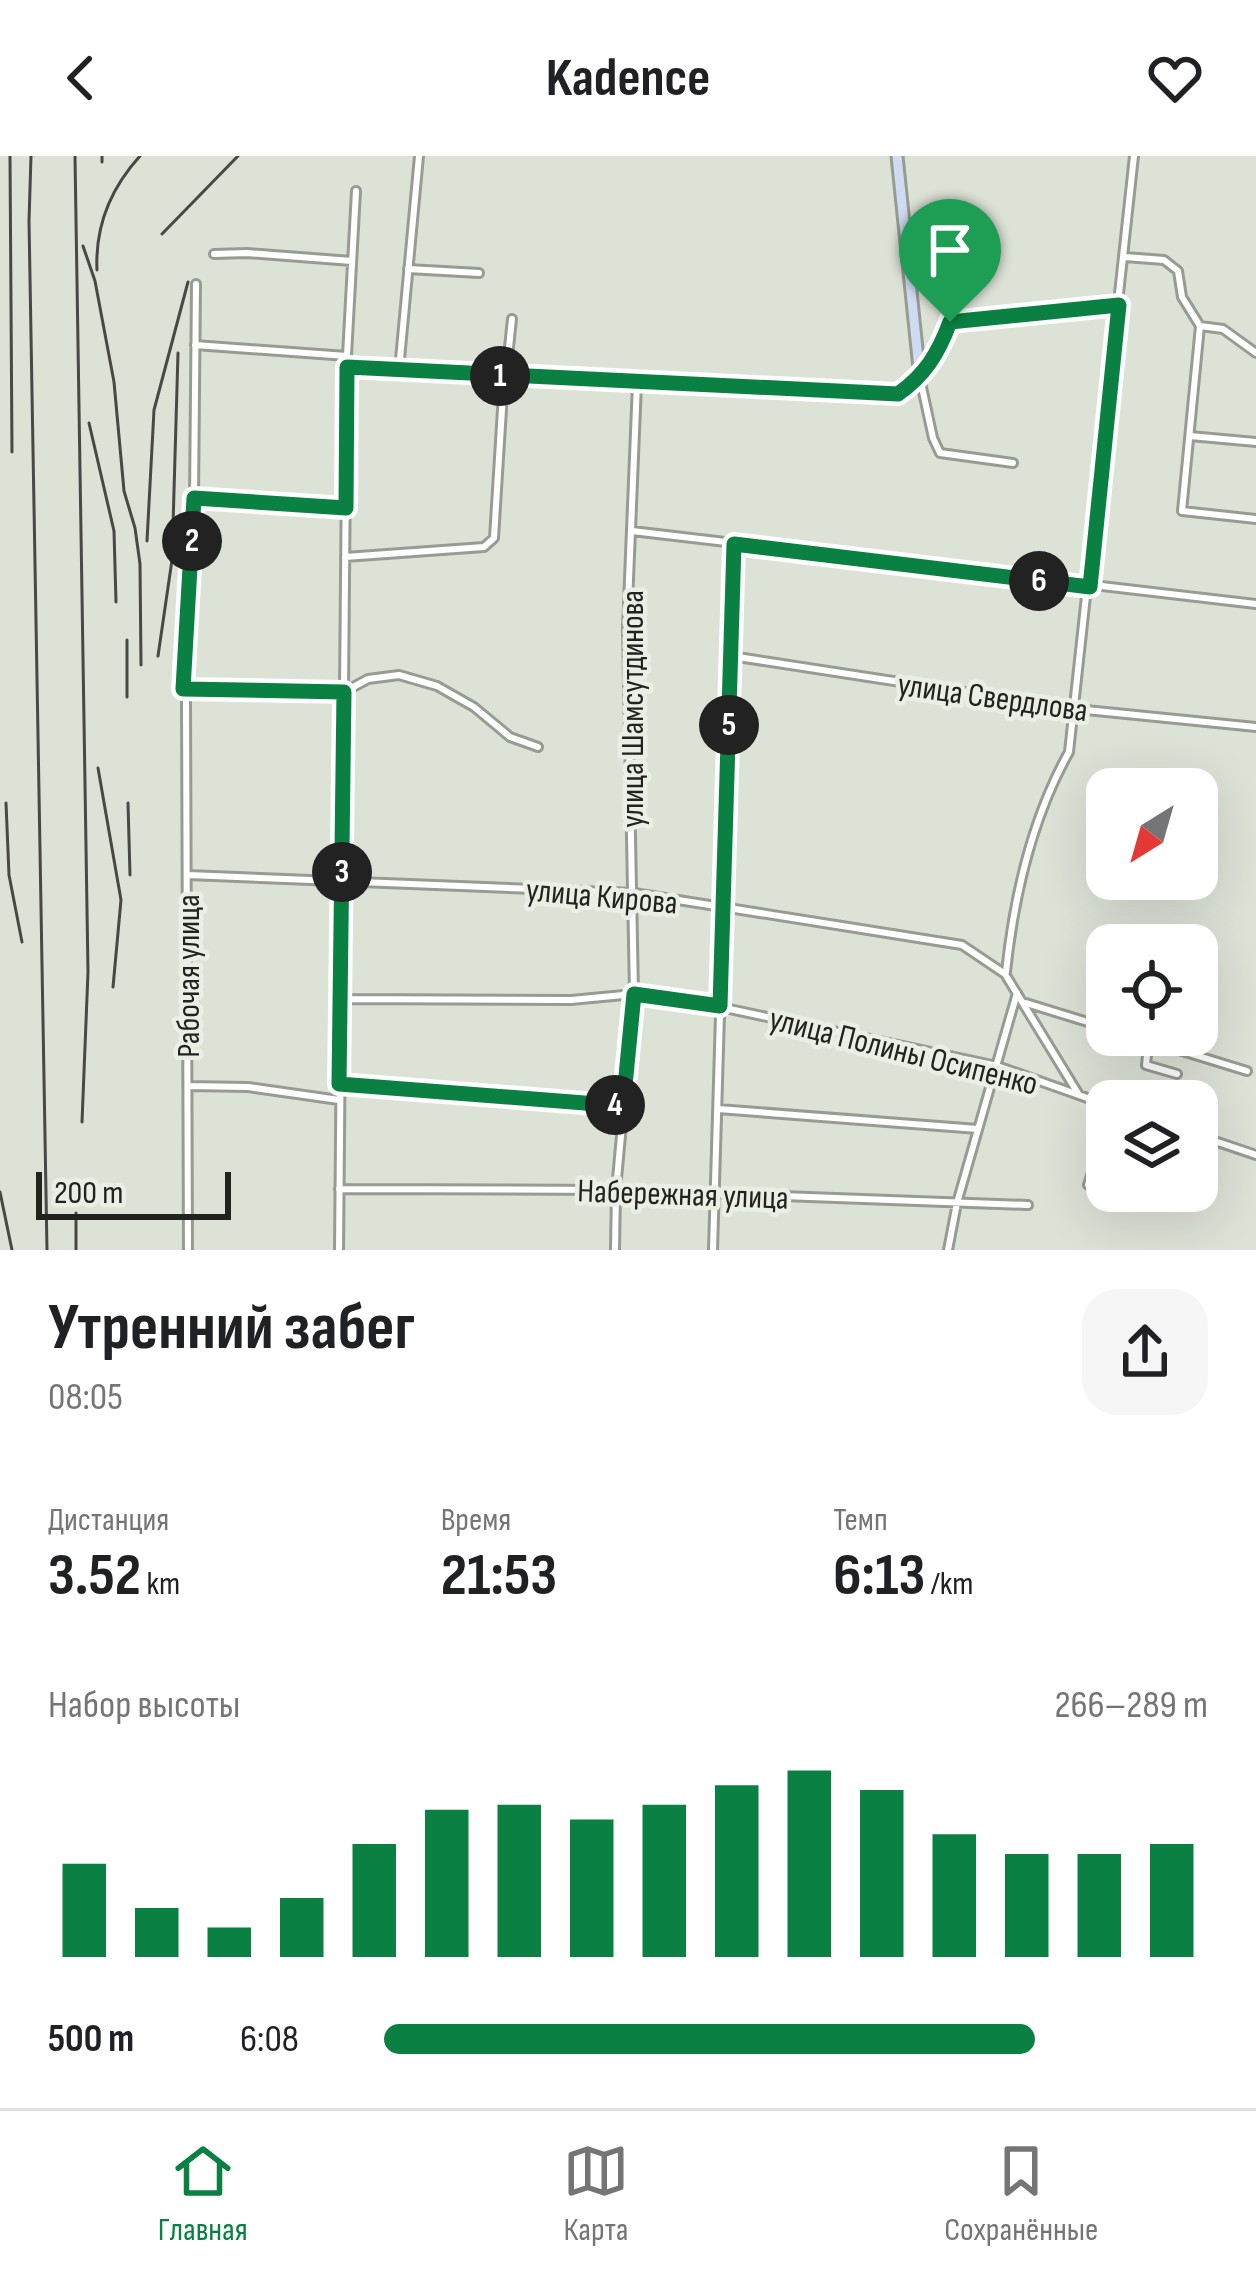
<!DOCTYPE html>
<html lang="ru">
<head>
<meta charset="utf-8">
<style>
	:root { --surface:#fff; --page:#f6f6f6; --text:#202124; --muted:#757577; --line:#e0e0e0; --accent:#0b8043 }
	body { margin:0; font-family:"Sofia Sans Condensed",sans-serif; background:var(--page); color:var(--text); height:100vh; display:flex; flex-direction:column; font-size:45px; white-space:nowrap }
	* { box-sizing:border-box; margin:0 }
	p { font-size:39px; color:var(--muted) }
	.icon { flex:none; width:66px; height:66px; fill:none; stroke:currentColor; stroke-width:2; stroke-linecap:round; stroke-linejoin:round }
	.map { position:relative; height:1094px; overflow:hidden }
	.side { display:flex; flex-direction:column; background:var(--surface); flex:1 }
	.side>* { flex:none }
	.needle { width:78px; rotate:217deg }
	.buttons { position:absolute; left:1086px; top:612px; display:grid; gap:24px }
	.buttons a { display:grid; place-items:center; width:132px; height:132px; border-radius:24px; background:var(--surface); box-shadow:0 12px 48px #0002; font-size:60px }
	.scale { position:absolute; left:36px; bottom:30px; width:195px; box-sizing:border-box; padding-left:12px; border:6px solid #21231f; border-top:0; font-size:33px; line-height:42px; white-space:nowrap; color:#21231f; -webkit-text-stroke:9px #eaefe5; paint-order:stroke }
	.pin { position:absolute; display:grid; place-items:center; width:102px; height:102px; color:#fff; margin:-123px -51px; border-radius:50% 50% 50% 0; rotate:-45deg; box-shadow:0 0 12px #0007 }
	.pin .icon { rotate:45deg }
	.km { position:absolute; width:60px; height:60px; margin:-30px; border-radius:50%; background:#222; color:#fff; font-size:33px; line-height:60px; text-align:center }
	.round { display:grid; place-items:center; flex:none; width:126px; height:126px; border-radius:36px; background:var(--page) }
	.overview { display:flex; align-items:center; justify-content:space-between; height:204px; padding:0 48px }
	h1 { font-size:66px; font-weight:700; line-height:90px }
	.figures { display:grid; grid-template-columns:repeat(3,1fr); gap:18px; height:204px; padding:12px 48px }
	.figures div { display:grid; align-content:center }
	.figures b { font-size:60px; font-weight:700 }
	.figures small { font-size:33px; font-weight:400 }
	.figures p { font-size:33px }
	.chart { height:336px; padding:24px 48px }
	.chart p { display:flex; justify-content:space-between }
	.chart svg { width:100%; height:216px; margin-top:12px; stroke:var(--accent); stroke-width:6 }
	ul { padding:0 48px; list-style:none; font-size:39px }
	li { display:grid; grid-template-columns:192px 144px 1fr; align-items:center; height:90px }
	li i { height:30px; border-radius:15px; background:var(--accent) }
	header { display:flex; justify-content:space-between; align-items:center; height:156px; padding:0 48px; background:var(--surface); font-size:54px; font-weight:700 }
	.menu { display:flex; justify-content:space-around; align-items:center; height:168px; border-top:3px solid var(--line); background:var(--surface); font-size:33px; color:var(--muted) }
	.menu a { display:grid; justify-items:center; gap:6px }
	.menu .on { color:var(--accent) }
	.map>svg:first-child { display:block }
	.lines { fill:none; stroke-linecap:round; stroke-linejoin:round }
	.street-casing { stroke:#979c92; stroke-width:12 }
	.secondary-casing { stroke:#979c92; stroke-width:15 }
	.street { stroke:#fff; stroke-width:6 }
	.secondary { stroke:#cedbf2; stroke-width:9 }
	.rail { stroke:#464944; stroke-width:3 }
	.route-casing { stroke:#fff; stroke-width:24 }
	.route { stroke:#0b8043; stroke-width:15 }
	.labels { text-anchor:middle; stroke-width:9; stroke-linejoin:round; paint-order:stroke }
	.street-label { font-size:33px; fill:#21231f; stroke:#eaefe5 }
</style>
</head>
<body>
<header><svg class="icon" aria-label="back" viewBox="0 0 24 24"><path d="M15 5l-7 7 7 7"/></svg>Kadence<svg class="icon" aria-label="heart" viewBox="0 0 24 24"><path d="M12 20l-8-8c-3-5 5-10 8-4 3-6 11-1 8 4z"/></svg></header>
<div class="map">
<svg width="1256" height="1094" viewBox="0 0 1256 1094">
	<rect width="100%" height="100%" fill="#dde2d7"/>
	<g class="lines">
		<defs>
			<path id="street" d="M214 98 247 97 352 105
				M1125 101 1164 104 1178 115 1182 141 1200 170 1223 173 1256 197
				M408 113 479 117
				M196 128 194 342 183 533 344 536 368 523 399 519 437 530 474 551 510 581 538 591
				M1200 170 1182 355 1256 363
				M195 189 347 200
				M347 211 898 238C925 219 939 198 950 166L1119 149
				M399 214 419 0
				M506 220 512 163
				M920 222 933 282 940 297 1013 307
				M1190 280 1256 286
				M194 342 346 352
				M632 375 1256 448
				M345 401 484 391 494 382 504 221
				M731 500 1076 553 1256 571
				M186 546 188 1094
				M188 719 634 737 962 789 1005 818 1079 939
				M1006 816C1014 740 1032 662 1069 596L1134 0
				M341 843 571 844 634 838 720 851 997 910 1107 949
				M1026 847 1107 872
				M1130 879 1247 915
				M1138 884 1147 899 1146 909 1177 918
				M340 928 623 950
				M188 930 248 931 339 944
				M718 953 978 973
				M1197 979 1256 999
				M1088 1029 1107 968
				M339 1033 616 1034 1028 1049
				M339 1094 347 200 356 35
				M615 1094 616 1034 634 838 627 472 637 227
				M713 1094 734 388
				M948 1094 957 1047 1017 837"/>
			<path id="secondary" d="M897 0 920 222"/>
		</defs>
		<!-- street casing -->
		<use href="#street" class="street-casing"/>
		<!-- secondary casing -->
		<use href="#secondary" class="secondary-casing"/>
		<!-- street -->
		<use href="#street" class="street"/>
		<!-- secondary -->
		<use href="#secondary" class="secondary"/>
		<!-- rail -->
		<path class="rail" d="M10 0 12 296
			M31 0 29 65 47 1094
			M75 0 88 816 82 966
			M102 0V6
			M162 78 238 0
			M83 90 95 125 114 226 124 335 135 372 140 408 141 509
			M97 114C95 71 111 32 140 0
			M89 267 114 375 116 446
			M147 385 154 254 188 126
			M158 500 172 404 178 197
			M127 541V484
			M98 612 121 744 113 831
			M6 647 9 719 22 786
			M128 647 130 719
			M0 1036 12 1094
			M76 1094V1057"/>
	</g>
	<g class="lines">
		<defs>
			<path id="route" d="M1119 149 1090 431 734 388 720 850 634 838 623 950 339 928 344 536 183 533 194 342 346 352 347 211 898 238C925 219 938 198 950 166Z"/>
		</defs>
		<!-- route casing -->
		<use href="#route" class="route-casing"/>
		<!-- route -->
		<use href="#route" class="route"/>
	</g>
	<g class="labels">
		<!-- street labels -->
		<g class="street-label">
			<text transform="translate(993 540) rotate(8)" y="12">улица Свердлова</text>
			<text transform="translate(631 553) rotate(-90)" y="12">улица Шамсутдинова</text>
			<text transform="translate(602 739) rotate(5)" y="12">улица Кирова</text>
			<text transform="translate(187 820) rotate(-90)" y="12">Рабочая улица</text>
			<text transform="translate(904 894) rotate(14)" y="12">улица Полины Осипенко</text>
			<text transform="translate(683 1037) rotate(2)" y="12">Набережная улица</text>
		</g>
	</g>
</svg>
<div class="buttons">
<a><svg class="needle" viewBox="-14 -14 28 28"><path d="M0-13l5 13h-10z" fill="#e53935"/><path d="M0 13l5-13h-10z" fill="#757577"/></svg></a>
<a><svg class="icon" aria-label="locate" viewBox="0 0 24 24"><circle cx="12" cy="12" r="6"/><path d="M12 2v4M12 18v4M2 12h4M18 12h4"/></svg></a>
<a><svg class="icon" aria-label="layers" viewBox="0 0 24 24"><path d="M12 4l9 5-9 5-9-5zM3 14l9 5 9-5"/></svg></a>
</div>
<div class="scale">200 m</div>
<div class="pin" style="left:950px;top:166px;background:#1e9e55"><svg class="icon" aria-label="arrive" viewBox="0 0 24 24"><path d="M6 21V4h12l-3 4 3 4H6"/></svg></div>
<b class="km" style="left:500px;top:220px">1</b>
<b class="km" style="left:192px;top:385px">2</b>
<b class="km" style="left:342px;top:716px">3</b>
<b class="km" style="left:615px;top:949px">4</b>
<b class="km" style="left:729px;top:569px">5</b>
<b class="km" style="left:1039px;top:425px">6</b>
</div>
<section class="side">
<div class="overview"><div><h1>Утренний забег</h1><p>08:05</p></div><a class="round"><svg class="icon" aria-label="share" viewBox="0 0 24 24"><path d="M12 15V3M7 8l5-5 5 5M5 13v7h14v-7"/></svg></a></div>
<div class="figures">
<div><p>Дистанция</p><b>3.52<small> km</small></b></div>
<div><p>Время</p><b>21:53</b></div>
<div><p>Темп</p><b>6:13<small> /km</small></b></div>
</div>
<div class="chart"><p><span>Набор высоты</span>266–289 m</p>
<svg viewBox="0 0 160 44" preserveAspectRatio="none"><path d="M5 44V25M15 44V34M25 44V38M35 44V32M45 44V21M55 44V14M65 44V13M75 44V16M85 44V13M95 44V9M105 44V6M115 44V10M125 44V19M135 44V23M145 44V23M155 44V21"/></svg>
</div>
<ul>
<li><b>500 m</b>6:08<i style="width:79%"></i></li>
</ul>
</section>
<nav class="menu">
<a class="on"><svg class="icon" aria-label="home" viewBox="0 0 24 24"><path d="M3 11l9-7 9 7M6 9v11h12V9"/></svg>Главная</a>
<a><svg class="icon" aria-label="map" viewBox="0 0 24 24"><path d="M3 6l6-2 6 2 6-2v14l-6 2-6-2-6 2zM9 4v14M15 6v14"/></svg>Карта</a>
<a><svg class="icon" aria-label="saved" viewBox="0 0 24 24"><path d="M7 4h10v16l-5-4-5 4z"/></svg>Сохранённые</a>
</nav>
</body>
</html>
